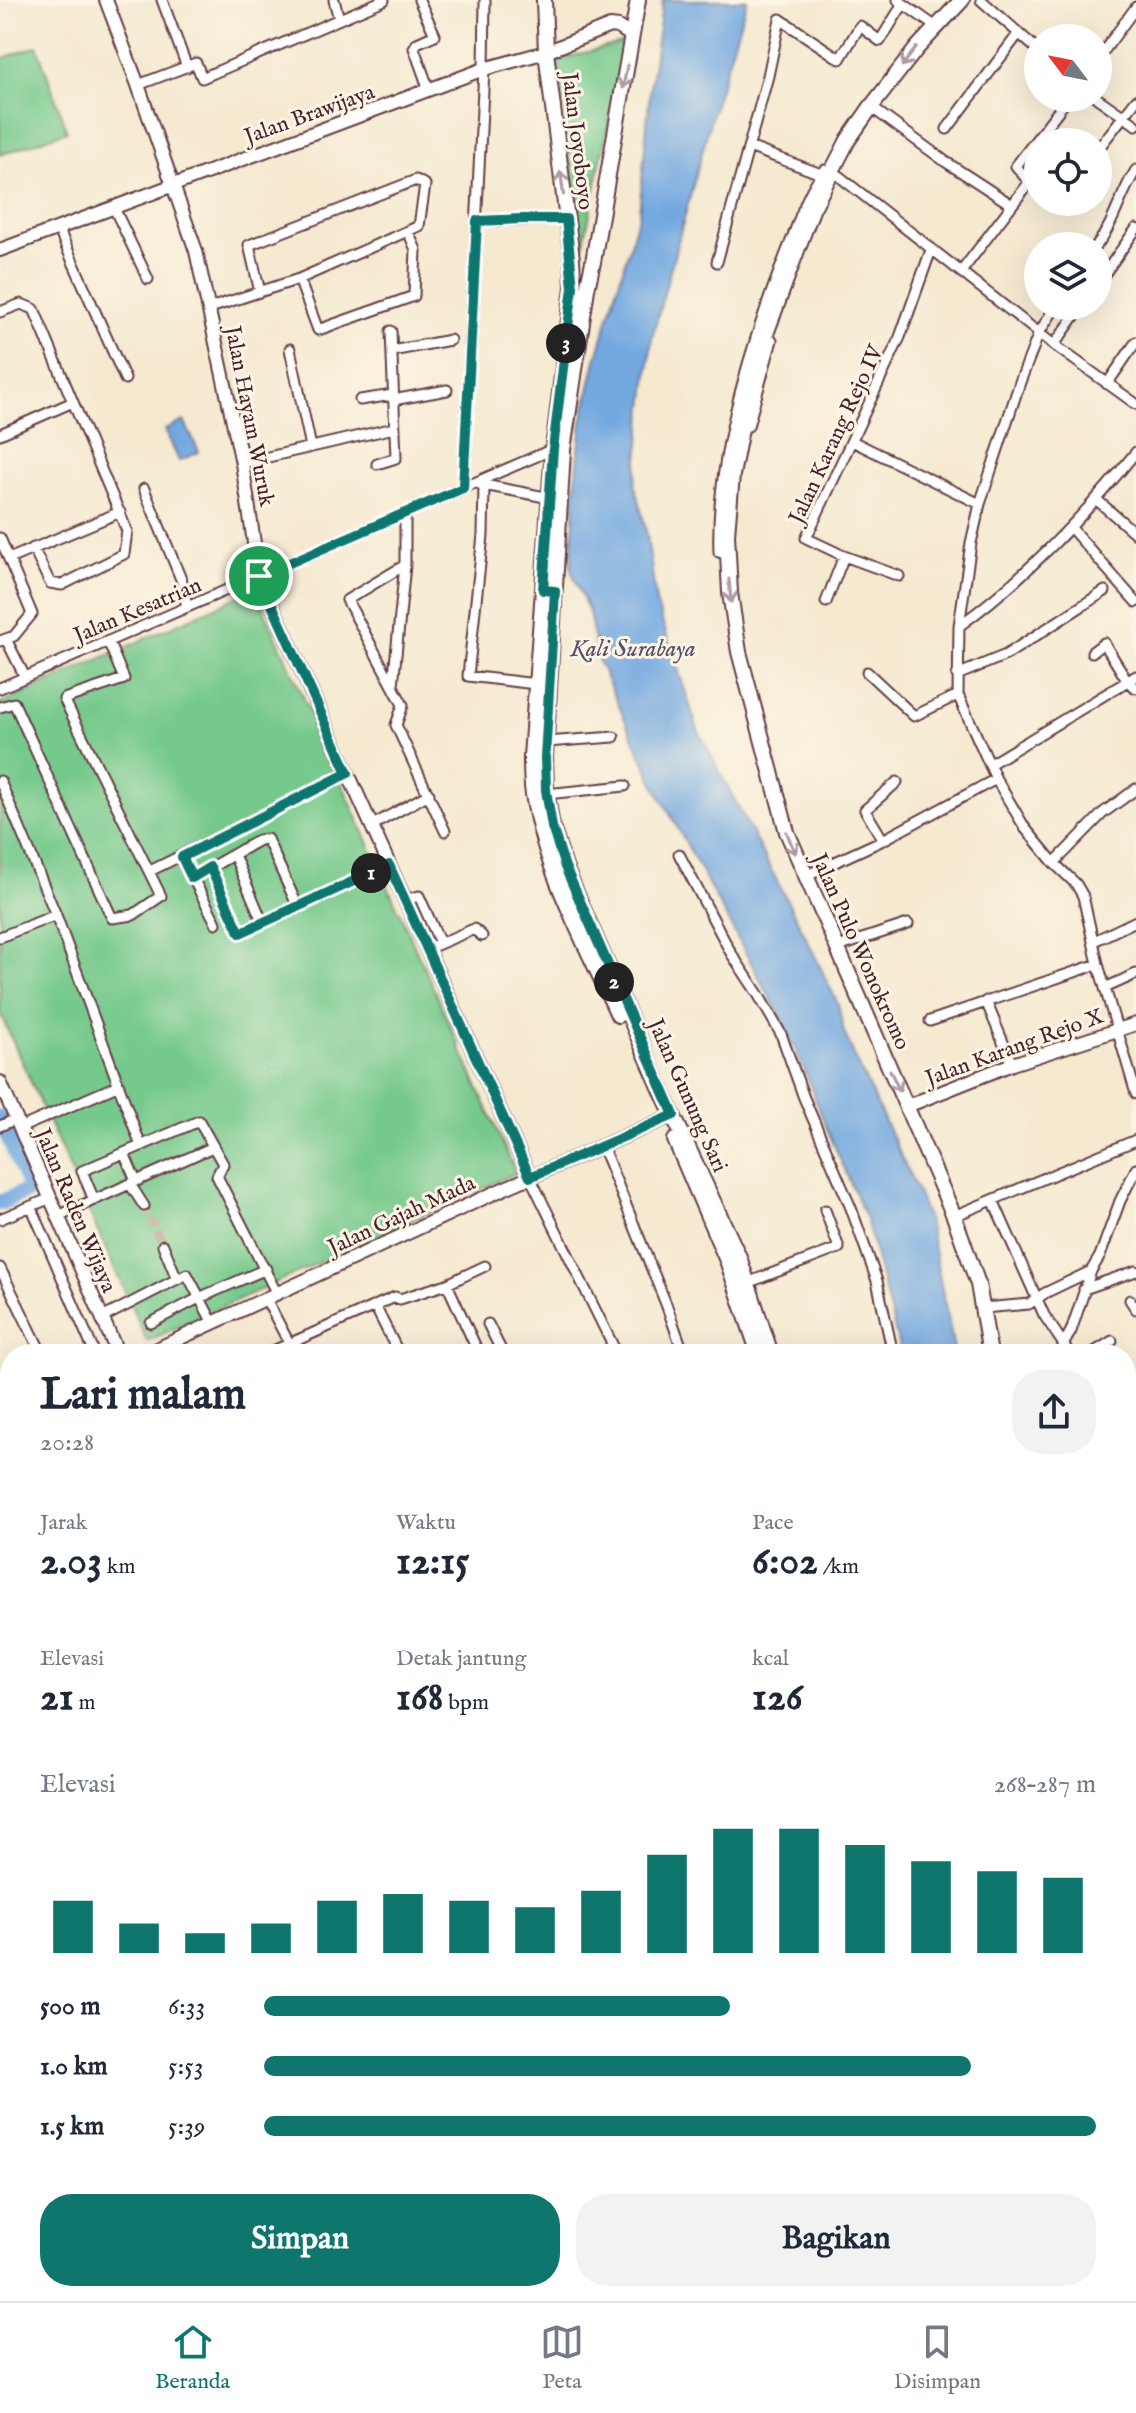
<!DOCTYPE html>
<html lang="id">
<head>
<meta charset="utf-8">
<style>
	:root { --surface:#fff; --page:#f2f2f3; --text:#1f2937; --muted:#747a83; --line:#e0e1e3; --accent:#0f766e }
	body { margin:0; font-family:"IM FELL English",serif; background:var(--page); color:var(--text); height:100vh; display:flex; flex-direction:column; font-size:30px; white-space:nowrap }
	* { box-sizing:border-box; margin:0 }
	p { font-size:26px; color:var(--muted) }
	.icon { flex:none; width:44px; height:44px; fill:none; stroke:currentColor; stroke-width:2; stroke-linecap:round; stroke-linejoin:round }
	.map { position:relative; flex:1; overflow:hidden }
	.sheet { position:absolute; left:0px; top:1344px; width:1136px; height:958px; display:flex; flex-direction:column; background:var(--surface); border-radius:32px 32px 0 0; box-shadow:0 8px 32px #0002 }
	.sheet>* { flex:none }
	.needle { width:52px; rotate:302deg }
	.controls { position:absolute; left:1024px; top:24px; display:grid; gap:16px }
	.controls a { display:grid; place-items:center; width:88px; height:88px; border-radius:50%; background:var(--surface); box-shadow:0 8px 32px #0002; font-size:40px }
	.pin { position:absolute; display:grid; place-items:center; width:68px; height:68px; color:#fff; margin:-34px; border:4px solid #fff; border-radius:50%; box-shadow:0 2px 8px #0007 }
	.km { position:absolute; width:40px; height:40px; margin:-20px; border-radius:50%; background:#222; color:#fff; font-size:22px; line-height:40px; text-align:center }
	.round { display:grid; place-items:center; flex:none; width:84px; height:84px; border-radius:32px; background:var(--page) }
	.head { display:flex; align-items:center; justify-content:space-between; height:136px; padding:0 40px }
	h1 { font-size:44px; font-weight:800; line-height:60px }
	.figures { display:grid; grid-template-columns:repeat(3,1fr); gap:12px; height:136px; padding:8px 40px }
	.figures div { display:grid; align-content:center }
	.figures b { font-size:40px; font-weight:800 }
	.figures small { font-size:22px; font-weight:400 }
	.figures p { font-size:22px }
	.chart { height:224px; padding:16px 40px }
	.chart p { display:flex; justify-content:space-between }
	.chart svg { width:100%; height:144px; margin-top:8px; stroke:var(--accent); stroke-width:6 }
	.cta { display:flex; gap:16px; margin-top:auto; padding:16px 40px }
	.cta a { flex:1; height:92px; border-radius:32px; background:var(--accent); color:#fff; font-size:32px; font-weight:800; line-height:92px; text-align:center }
	.cta a+a { background:var(--page); color:var(--text) }
	ul { padding:0 40px; list-style:none; font-size:26px }
	li { display:grid; grid-template-columns:128px 96px 1fr; align-items:center; height:60px }
	li i { height:20px; border-radius:10px; background:var(--accent) }
	.tab-bar { display:flex; justify-content:space-around; align-items:center; height:112px; border-top:2px solid var(--line); background:var(--surface); font-size:22px; color:var(--muted) }
	.tab-bar a { display:grid; justify-items:center; gap:4px }
	.tab-bar .active { color:var(--accent) }
	.map>svg:first-child { display:block }
	.green { fill:#76c98c; stroke:#60745c; stroke-width:2 }
	.water { fill:#72a8e0; stroke:#5e6486; stroke-width:2 }
	.lines { fill:none; stroke-linecap:round; stroke-linejoin:round }
	.stream { stroke:#72a8e0; stroke-width:3 }
	.river { stroke:#72a8e0; stroke-width:16 }
	.minor-tunnel { stroke:#d3c1af; stroke-width:9; stroke-dasharray:9 4.5; stroke-linecap:butt }
	.minor-casing { stroke:#643d44; stroke-width:13 }
	.tertiary-casing { stroke:#643d44; stroke-width:16 }
	.secondary-casing { stroke:#643d44; stroke-width:18 }
	.primary-casing { stroke:#643d44; stroke-width:18 }
	.minor { stroke:#fff; stroke-width:9 }
	.tertiary { stroke:#fff; stroke-width:12 }
	.secondary { stroke:#fff; stroke-width:14 }
	.primary { stroke:#fff; stroke-width:14 }
	.oneway { stroke:#ae9aa0 }
	.route-casing { stroke:#fff; stroke-width:16 }
	.route { stroke:#0f766e; stroke-width:10 }
	.labels { text-anchor:middle; stroke-width:6; stroke-linejoin:round; paint-order:stroke }
	.street-label { font-size:22px; fill:#4a1f2b; stroke:#fcf5e5 }
	.water-label { font-size:24px; font-style:italic; fill:#584f6a; stroke:#fcf5e5 }
</style>
</head>
<body>
<div class="map">
<svg width="1136" height="2301" viewBox="0 0 1136 2301">
	<rect width="100%" height="100%" fill="#fcf5e5"/>
	<filter id="ink" filterUnits="userSpaceOnUse"><feTurbulence type="fractalNoise" baseFrequency=".0125" numOctaves="2"/><feDisplacementMap in="SourceGraphic" scale="16" xChannelSelector="R" yChannelSelector="G"/><feConvolveMatrix kernelMatrix="1 2 1 2 8 2 1 2 1" color-interpolation-filters="sRGB"/></filter>
	<filter id="wash" filterUnits="userSpaceOnUse"><feTurbulence type="fractalNoise" baseFrequency=".006" numOctaves="4" result="noise"/><feDisplacementMap in="SourceGraphic" scale="32" xChannelSelector="R" yChannelSelector="G"/><feGaussianBlur stdDeviation="1.8" result="paint"/><feColorMatrix in="noise" values="0 0 0 0 0 0 0 0 0 0 0 0 0 0 0 0 0 1.4 0 .05"/><feComposite in="paint" operator="in"/></filter>
	<g filter="url(#wash)">
		<rect width="100%" height="100%" fill="#f5e9d0"/>
		<!-- green -->
		<path class="green" d="M625 42 582 252 558 60Z
			M37 46 67 131 0 155V59Z
			M255 589 516 1173 147 1341 0 1013V704Z
			M0 2102 10 2112V2292H163L169 2301H0Z
			M1126 2247 1136 2257V2301H1062L1071 2292H1126Z"/>
		<!-- water -->
		<path class="water" d="M663 0H747L713 111 652 338 635 485 647 535 656 602 698 730 803 931 838 1004 844 1032 858 1064 914 1184 928 1220 955 1354H901L866 1219 821 1115 808 1078 780 1016 657 790 598 660 589 612 571 570 576 481 582 422 596 360 639 215 650 89Z
			M184 421 199 452 179 461 165 430Z
			M612 2292H720L715 2301H607Z"/>
		<g class="lines">
			<!-- stream -->
			<path class="stream" d="M0 2106 10 2116"/>
			<!-- river -->
			<path class="river" d="M0 1118 31 1189 0 1203
				M0 1547 10 1555"/>
		</g>
	</g>
	<g filter="url(#ink)">
		<g class="lines">
			<!-- minor-tunnel -->
			<path class="minor-tunnel" d="M144 1206 163 1245"/>
			<defs>
				<path id="minor" d="M162 0 187 67
					M334 0 339 19
					M419 0 435 35 417 43 414 48 429 90
					M898 0 936 27
					M981 0 1038 50
					M1098 59 1136 7
					M138 85 196 63 202 78 384 0
					M1097 98 1136 125
					M871 107 946 162 1012 205
					M947 129 1019 33
					M749 147 821 174
					M1098 149 1136 100
					M114 208 148 279
					M477 221 566 219
					M58 228 125 379
					M1096 246C1115 223 1120 194 1136 170
					M717 262 768 76 780 19 840 59 860 26 880 41 903 4
					M961 272 1028 184V181L1016 166 1068 98
					M299 279 318 330 414 296 416 250 408 231
					M1098 283 1136 229
					M1056 306 1039 333 1020 382 980 504 971 543 959 626 958 695 996 779 1025 828 1054 863 1076 884 1083 896 1098 964 1136 1094
					M210 308 299 279 419 226 425 185 416 180 249 245 260 292
					M0 312 21 304 34 309 127 531 124 554 62 585 50 583 33 548
					M1054 345 1082 306
					M290 349 311 447
					M392 351 450 340
					M1107 384 1136 342
					M360 400 393 395
					M393 400 447 390
					M748 426 772 340
					M0 434 73 402
					M852 441 980 504
					M242 463 394 428
					M377 464 396 458 391 331
					M479 484 550 498
					M484 485 483 535 468 676 536 684
					M463 488 484 69 485 0
					M144 489 185 589 186 607
					M1097 500 1136 534
					M405 513V565L347 600 403 705 396 725 445 831
					M1071 528 1136 602
					M0 538 32 614 14 636 0 641
					M728 555 719 552C715 453 756 327 793 236 801 214 810 187 825 170L835 173 1054 345 1136 404
					M9 559 120 512
					M899 576 844 556 806 538 900 337 931 250
					M826 602 844 556
					M959 626C1027 577 1084 516 1136 452
					M6 639 25 677
					M1092 652 1104 643 1128 682 1136 688
					M867 672 914 716 958 695
					M957 675 1006 655 1105 591
					M393 685 405 565
					M0 688 553 449
					M0 707 14 703 112 918 133 915 161 896 64 699 124 679 108 641
					M546 742 614 737
					M990 764 1136 676
					M0 781 56 915 141 1146
					M546 794 625 786
					M371 826 429 794
					M883 840 865 810 897 782
					M679 854 731 953 758 994 781 1034 804 1098 851 1208 877 1281 893 1354
					M234 855 263 923
					M182 857 216 923
					M1054 863 1103 813 1136 789
					M210 867 240 933 389 865
					M150 871 348 773
					M805 876 883 840 996 779
					M192 878 259 840 267 839 298 907
					M405 900 419 896 440 943
					M0 937 56 915
					M1094 941 1136 921
					M838 947 908 924
					M427 949 474 929 482 936
					M1105 988 1136 974
					M986 1001 1012 1064
					M930 1021 1098 964
					M0 1126 16 1119
					M20 1128 119 1085
					M602 1146 666 1304 684 1354
					M124 1153 136 1181
					M530 1177 617 1354
					M130 1184 144 1206
					M94 1200 82 1171 199 1121 223 1164 217 1176 277 1294
					M993 1200 1044 1315 1070 1354
					M31 1206 95 1354
					M58 1216 213 1147
					M954 1216 1136 1140
					M0 1219 51 1198
					M163 1245 177 1279
					M0 1268 42 1354
					M747 1283 839 1248 825 1210
					M447 1284 479 1354
					M1084 1289 1136 1271
					M266 1299 289 1343
					M1130 1300 1136 1309
					M375 1306 399 1354
					M983 1308 1029 1304 1045 1293 1091 1271 1100 1256 1120 1201 1136 1169
					M102 1318 187 1274 213 1323
					M151 1323 199 1298 266 1269
					M488 1324 503 1354
					M1063 1345 1071 1331 1091 1271
					M266 1354 395 1297 400 1299 447 1284 485 1266
					M1091 1354 1112 1341
					M0 1387 10 1410
					M1126 1390 1129 1392 1136 1412
					M1136 1433 1133 1441 1136 1448
					M0 1512 10 1534
					M1126 1544 1134 1559 1126 1567
					M0 1560 10 1569
					M1136 1650V1661
					M0 1669 10 1671
					M1126 1695 1127 1691
					M1126 1708 1134 1726 1129 1738
					M0 1724 10 1710
					M1126 1736 1136 1754
					M1126 1868 1136 1852
					M1126 1880 1136 1887
					M1126 1929 1136 1922
					M1126 2003 1136 1988
					M1126 2089 1129 2091
					M1126 2161 1136 2154
					M1126 2174 1130 2180 1126 2189
					M487 2301 490 2292
					M1054 2301 1060 2292"/>
				<path id="tertiary" d="M106 0 138 85 196 251 242 463 259 576 530 1177
					M0 250 484 69 546 52 610 26 618 27 632 36
					M0 1082 118 1354
					M907 1106 1012 1064 1136 1024
					M146 1354 505 1188 674 1115
					M0 1423 10 1419
					M1126 1524 1136 1516
					M680 2292 697 2301"/>
				<path id="secondary" d="M962 0 917 48 871 107 848 140 812 210 767 331 746 403 732 475 727 534 730 593 739 652 787 832 954 1216 978 1284 990 1354
					M840 2301 844 2292"/>
				<path id="primary" d="M544 0 546 52 572 260 573 287 553 449 531 757C531 769 531 782 533 794 545 872 586 944 618 1015
					M638 0 593 262 587 289 563 450 545 757 546 790 552 827 565 867 660 1087 739 1257 771 1354
					M675 1140 728 1263 759 1354
					M535 2301 539 2292
					M552 2301 556 2292"/>
			</defs>
			<!-- minor casing -->
			<use href="#minor" class="minor-casing"/>
			<!-- tertiary casing -->
			<use href="#tertiary" class="tertiary-casing"/>
			<!-- secondary casing -->
			<use href="#secondary" class="secondary-casing"/>
			<!-- primary casing -->
			<use href="#primary" class="primary-casing"/>
			<!-- minor -->
			<use href="#minor" class="minor"/>
			<!-- tertiary -->
			<use href="#tertiary" class="tertiary"/>
			<!-- secondary -->
			<use href="#secondary" class="secondary"/>
			<!-- primary -->
			<use href="#primary" class="primary"/>
		</g>
		<!-- one-way arrows -->
		<defs><path id="oneway-shaft" d="M-6 0H5M1.5-3L5.5 0L1.5 3" fill="none" stroke-width="1.6" stroke-linecap="round" stroke-linejoin="round" transform="scale(2)"/></defs>
		<g class="oneway">
			<use href="#oneway-shaft" transform="translate(909 57) rotate(128)"/>
			<use href="#oneway-shaft" transform="translate(625 77) rotate(100)"/>
			<use href="#oneway-shaft" transform="translate(562 183) rotate(-97)"/>
			<use href="#oneway-shaft" transform="translate(730 591) rotate(85)"/>
			<use href="#oneway-shaft" transform="translate(791 843) rotate(68)"/>
			<use href="#oneway-shaft" transform="translate(895 1081) rotate(65)"/>
		</g>
	</g>
	<g class="lines" filter="url(#ink)">
		<defs>
			<path id="route" d="M522 219H566L573 287 553 449 543 590 555 591 545 757 546 790 552 827 565 867 674 1115 530 1177 389 865 240 933 210 867 192 878 182 857 348 773 259 576 463 488 477 221Z"/>
		</defs>
		<!-- route casing -->
		<use href="#route" class="route-casing"/>
		<!-- route -->
		<use href="#route" class="route"/>
	</g>
	<g class="labels">
		<!-- street labels -->
		<g class="street-label">
			<text transform="translate(309 113) rotate(-20)" y="8">Jalan Brawijaya</text>
			<text transform="translate(579 141) rotate(83)" y="8">Jalan Joyoboyo</text>
			<text transform="translate(251 416) rotate(79)" y="8">Jalan Hayam Wuruk</text>
			<text transform="translate(835 434) rotate(-65)" y="8">Jalan Karang Rejo IV</text>
			<text transform="translate(137 609) rotate(-23)" y="8">Jalan Kesatrian</text>
			<text transform="translate(862 951) rotate(66)" y="8">Jalan Pulo Wonokromo</text>
			<text transform="translate(1014 1046) rotate(-20)" y="8">Jalan Karang Rejo X</text>
			<text transform="translate(689 1095) rotate(66)" y="8">Jalan Gunung Sari</text>
			<text transform="translate(77 1210) rotate(67)" y="8">Jalan Raden Wijaya</text>
			<text transform="translate(401 1214) rotate(-25)" y="8">Jalan Gajah Mada</text>
		</g>
		<!-- water labels -->
		<g class="water-label">
			<text x="633" y="656">Kali Surabaya</text>
		</g>
	</g>
</svg>
<div class="controls">
<a><svg class="needle" viewBox="-14 -14 28 28"><path d="M0-13l5 13h-10z" fill="#e53935"/><path d="M0 13l5-13h-10z" fill="#747a83"/></svg></a>
<a><svg class="icon" aria-label="locate" viewBox="0 0 24 24"><circle cx="12" cy="12" r="6"/><path d="M12 2v4M12 18v4M2 12h4M18 12h4"/></svg></a>
<a><svg class="icon" aria-label="layers" viewBox="0 0 24 24"><path d="M12 4l9 5-9 5-9-5zM3 14l9 5 9-5"/></svg></a>
</div>
<div class="pin" style="left:259px;top:576px;background:#1e9e55"><svg class="icon" aria-label="arrive" viewBox="0 0 24 24"><path d="M6 21V4h12l-3 4 3 4H6"/></svg></div>
<b class="km" style="left:371px;top:873px">1</b>
<b class="km" style="left:614px;top:982px">2</b>
<b class="km" style="left:566px;top:343px">3</b>
<section class="sheet">
<div class="head"><div><h1>Lari malam</h1><p>20:28</p></div><a class="round"><svg class="icon" aria-label="share" viewBox="0 0 24 24"><path d="M12 15V3M7 8l5-5 5 5M5 13v7h14v-7"/></svg></a></div>
<div class="figures">
<div><p>Jarak</p><b>2.03<small> km</small></b></div>
<div><p>Waktu</p><b>12:15</b></div>
<div><p>Pace</p><b>6:02<small> /km</small></b></div>
</div>
<div class="figures">
<div><p>Elevasi</p><b>21<small> m</small></b></div>
<div><p>Detak jantung</p><b>168<small> bpm</small></b></div>
<div><p>kcal</p><b>126</b></div>
</div>
<div class="chart"><p><span>Elevasi</span>268–287 m</p>
<svg viewBox="0 0 160 44" preserveAspectRatio="none"><path d="M5 44V28M15 44V35M25 44V38M35 44V35M45 44V28M55 44V26M65 44V28M75 44V30M85 44V25M95 44V14M105 44V6M115 44V6M125 44V11M135 44V16M145 44V19M155 44V21"/></svg>
</div>
<ul>
<li><b>500 m</b>6:33<i style="width:56%"></i></li>
<li><b>1.0 km</b>5:53<i style="width:85%"></i></li>
<li><b>1.5 km</b>5:39<i style="width:100%"></i></li>
</ul>
<div class="cta"><a>Simpan</a><a>Bagikan</a></div>
</section>
</div>
<nav class="tab-bar">
<a class="active"><svg class="icon" aria-label="home" viewBox="0 0 24 24"><path d="M3 11l9-7 9 7M6 9v11h12V9"/></svg>Beranda</a>
<a><svg class="icon" aria-label="map" viewBox="0 0 24 24"><path d="M3 6l6-2 6 2 6-2v14l-6 2-6-2-6 2zM9 4v14M15 6v14"/></svg>Peta</a>
<a><svg class="icon" aria-label="saved" viewBox="0 0 24 24"><path d="M7 4h10v16l-5-4-5 4z"/></svg>Disimpan</a>
</nav>
</body>
</html>
